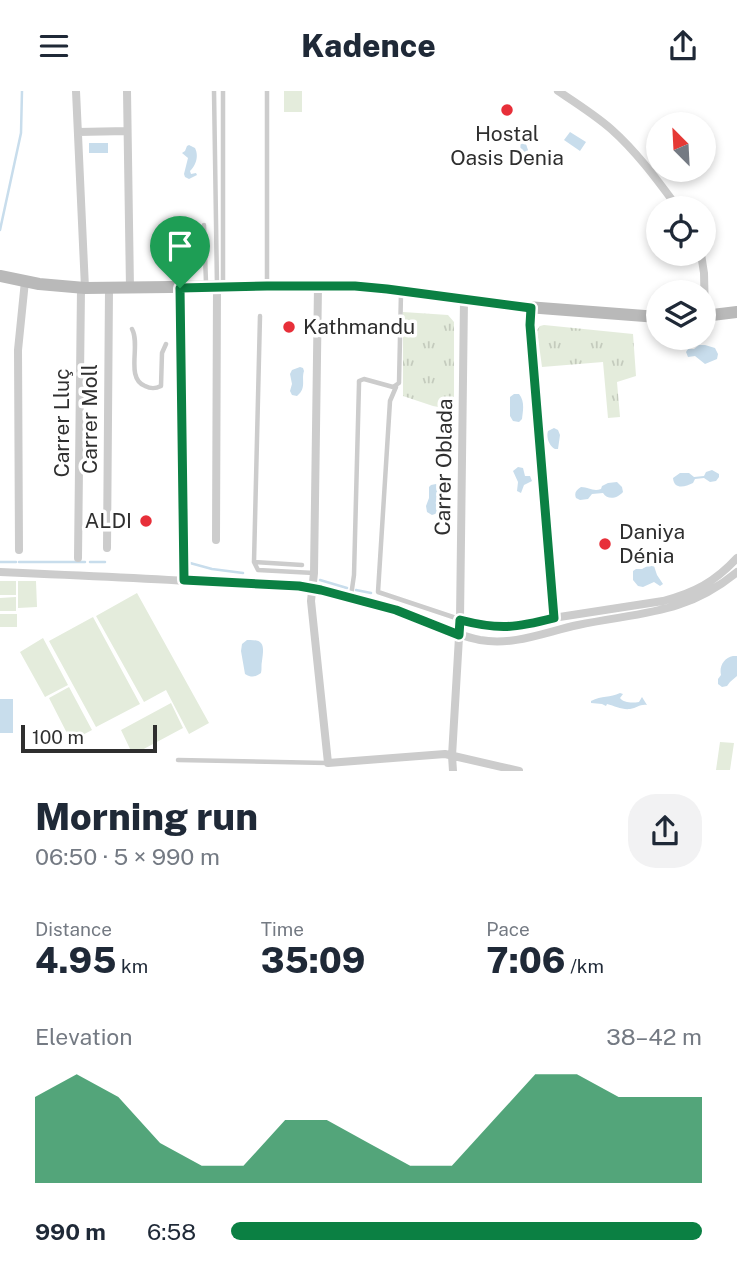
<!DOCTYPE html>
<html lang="en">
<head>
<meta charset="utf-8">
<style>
	:root { --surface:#fff; --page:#f2f2f3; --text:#1f2937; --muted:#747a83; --accent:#0b8043 }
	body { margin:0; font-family:"Public Sans",sans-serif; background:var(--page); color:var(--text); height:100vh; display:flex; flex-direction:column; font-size:26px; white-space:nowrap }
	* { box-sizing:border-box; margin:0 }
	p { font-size:23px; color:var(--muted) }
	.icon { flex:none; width:38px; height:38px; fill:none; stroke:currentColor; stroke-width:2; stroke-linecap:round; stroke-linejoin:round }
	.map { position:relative; height:680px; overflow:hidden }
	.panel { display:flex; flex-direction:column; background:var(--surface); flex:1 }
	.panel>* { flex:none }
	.needle { width:46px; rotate:336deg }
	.controls { position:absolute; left:646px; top:21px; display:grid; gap:14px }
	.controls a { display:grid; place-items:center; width:70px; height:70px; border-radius:50%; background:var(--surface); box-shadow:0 4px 10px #0003; font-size:35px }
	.scale { position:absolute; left:21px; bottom:18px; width:136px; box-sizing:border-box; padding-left:7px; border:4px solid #2f2f2f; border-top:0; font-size:19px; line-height:24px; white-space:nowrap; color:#2f2f2f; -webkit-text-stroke:5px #fff; paint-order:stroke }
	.pin { position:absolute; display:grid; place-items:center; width:60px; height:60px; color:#fff; margin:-72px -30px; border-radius:50% 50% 50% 0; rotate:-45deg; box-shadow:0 0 7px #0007 }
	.pin .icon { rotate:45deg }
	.round { display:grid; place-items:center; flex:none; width:74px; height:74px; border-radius:28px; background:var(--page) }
	.head { display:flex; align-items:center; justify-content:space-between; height:119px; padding:0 35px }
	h1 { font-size:38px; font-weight:800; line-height:52px }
	.metrics { display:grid; grid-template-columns:repeat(3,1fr); gap:10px; height:119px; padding:7px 35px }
	.metrics div { display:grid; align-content:center }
	.metrics b { font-size:35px; font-weight:800 }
	.metrics small { font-size:19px; font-weight:400 }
	.metrics p { font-size:19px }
	.chart { height:196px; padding:14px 35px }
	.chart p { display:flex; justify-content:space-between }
	.chart svg { width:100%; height:126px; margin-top:7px; fill:var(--accent); opacity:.7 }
	ul { padding:0 35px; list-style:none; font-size:23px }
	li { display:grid; grid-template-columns:112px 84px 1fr; align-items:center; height:52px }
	li i { height:18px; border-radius:9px; background:var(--accent) }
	header { display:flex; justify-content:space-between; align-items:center; height:91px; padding:0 35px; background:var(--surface); font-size:32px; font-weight:800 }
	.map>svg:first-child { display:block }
	.grass { fill:url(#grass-tufts) }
	.pitch { fill:#e4ecdc }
	.water { fill:#c8ddec }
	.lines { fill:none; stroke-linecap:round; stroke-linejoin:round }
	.stream { stroke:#c8ddec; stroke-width:2.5 }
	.lane { stroke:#ccc; stroke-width:4.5 }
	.street { stroke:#ccc; stroke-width:8 }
	.secondary { stroke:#b9b9b9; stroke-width:12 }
	.route-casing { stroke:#fff; stroke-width:14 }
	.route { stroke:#0b8043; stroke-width:9 }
	.poi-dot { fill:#e72f39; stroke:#fff; stroke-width:2.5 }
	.labels { text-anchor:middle; stroke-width:7; stroke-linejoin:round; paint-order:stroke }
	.poi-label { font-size:21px; fill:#2f2f2f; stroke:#fff; text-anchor:start }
	.street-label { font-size:21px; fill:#2f2f2f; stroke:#fff }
</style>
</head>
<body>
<header><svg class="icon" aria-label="menu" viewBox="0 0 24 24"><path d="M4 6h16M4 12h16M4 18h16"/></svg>Kadence<svg class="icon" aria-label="share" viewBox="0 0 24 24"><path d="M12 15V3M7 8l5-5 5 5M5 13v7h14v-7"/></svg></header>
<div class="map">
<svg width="737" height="680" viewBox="0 0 737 680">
	<defs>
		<pattern id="grass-tufts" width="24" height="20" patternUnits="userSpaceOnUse" patternTransform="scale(1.75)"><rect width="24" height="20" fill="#e4ecdc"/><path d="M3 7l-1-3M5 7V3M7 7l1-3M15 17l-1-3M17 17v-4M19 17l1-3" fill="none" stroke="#c4cbbd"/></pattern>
	</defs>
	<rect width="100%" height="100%" fill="#fff"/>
	<!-- grass -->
	<path class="grass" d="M403 221 448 224 454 231V319L433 315 403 305Z
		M544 234 633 243 636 285 617 291 620 326 608 327 603 271 542 276 537 239 540 235Z"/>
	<!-- pitch -->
	<path class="pitch" d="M284 0H302V21H284Z
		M0 490H16V504H0Z
		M18 490H36L37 516 18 517Z
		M137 502 209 632 189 643 166 599 144 611 96 525Z
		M16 506V520H0V507Z
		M0 523H17V536H0Z
		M93 526 140 613 96 636 49 550Z
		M43 547 68 594 45 606 20 561Z
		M69 596 92 639 71 650 49 607Z
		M171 612 183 637 140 660H131L121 639Z
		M720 651 734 652 730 679H716Z"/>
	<!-- water -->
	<path class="water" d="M570 41 586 51 580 60 564 49Z
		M525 44 528 46 526 53 528 59C525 64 528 69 526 74H521L519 72C521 62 520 55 521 46Z
		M89 52H108V62H89Z
		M189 54 195 57C199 65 196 74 190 80L191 83 196 82 197 84 189 88 185 86 184 83 188 67 182 62 185 60 187 55Z
		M699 254H705L715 257 718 263 717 268 705 273 695 265 688 266 686 261 688 258H694Z
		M300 276 303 277 304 280C301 289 307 297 297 305L292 304 290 300 292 293 290 283 292 279Z
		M514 303H519C525 310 523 320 522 328L519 331 513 330 510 325V306Z
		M554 337 558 339 560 344 558 358H555C549 355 546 346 548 340Z
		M518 376 523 377 525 385H530L532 390 524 394 521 402 517 400 518 391 513 380Z
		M712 379 719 383V386L716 390 710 391 704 387 695 388 693 392C685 396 674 399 673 387L680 382H689L694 386 704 385 706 381Z
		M617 391 622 396 623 401C618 407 608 410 603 402L592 403 588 408 580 409 576 407C574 402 576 399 581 396 589 396 593 401 601 398L602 395 608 392Z
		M436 393 440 398 438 407 441 417 438 422 432 424 427 421 426 415 429 407V396L431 394Z
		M653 472 657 484 663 493 660 495 654 491 643 496 638 495 633 489V480L636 478H642Z
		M247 549C265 548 264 555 262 570 261 574 262 578 261 582 255 586 252 587 245 583L241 560 242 553Z
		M733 565H737V585L730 591 727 595 722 596 718 593V588L721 584C719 575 724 567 733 565Z
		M620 602 623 603 620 607C624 612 632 612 639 611L642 606 647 614C640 613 637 617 630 618 622 619 615 615 607 613L606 615 602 613 591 612V610C602 604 610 607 620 602Z
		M0 608H13V642H0Z"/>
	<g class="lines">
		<!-- stream -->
		<path class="stream" d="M0 139 21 42 22 0
			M0 471H16
			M19 471H85
			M90 471H105
			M190 472 212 478 243 482
			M320 489 347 497
			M356 499 371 502"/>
		<!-- lane -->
		<path class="lane" d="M214 0 217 195
			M204 134 206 192
			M267 194V0
			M223 195V0
			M260 225 254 471 302 474
			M132 238C141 254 125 287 145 295 151 298 155 298 161 295L162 262 166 253
			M396 296 390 310 378 501 459 528
			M254 471 258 479 314 482
			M351 505 354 484 359 293V290L364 288 393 296 399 292 401 202
			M178 669 327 672"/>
		<!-- street -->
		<path class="street" d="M76 0 85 197
			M127 0 130 198
			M558 0C576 12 595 24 611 38 637 61 658 90 678 117
			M78 41 127 40
			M701 163 704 182 705 225
			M318 195 314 482 311 510 328 672 445 663 519 680
			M180 197 185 489
			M531 217 530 234 553 527
			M216 449 217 196
			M107 457 109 198
			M19 459 18 259 25 190
			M78 467 81 197
			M0 481C69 484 138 487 207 491 238 492 271 491 302 496 338 501 376 511 410 524 433 533 455 544 480 549 514 555 545 541 578 534 640 521 685 524 737 481
			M460 529 488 535 514 536 553 527 663 510C694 502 715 491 737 467
			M453 680 452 665 460 529 464 208"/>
		<!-- secondary -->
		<path class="secondary" d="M0 185 39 193 85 197 267 195H355L401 200 514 215 658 226
			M704 225 737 221"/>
	</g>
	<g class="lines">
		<defs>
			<path id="route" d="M267 195H355L387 198 531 217 530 234 554 527C515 537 499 539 460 529L459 544 396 519 321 499 299 495 184 489 180 197Z"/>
		</defs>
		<!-- route casing -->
		<use href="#route" class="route-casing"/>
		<!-- route -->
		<use href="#route" class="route"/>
	</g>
	<!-- markers -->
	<g class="poi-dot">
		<circle cx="507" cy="19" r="7"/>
		<circle cx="289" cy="236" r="7"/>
		<circle cx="146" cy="430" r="7"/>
		<circle cx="605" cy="453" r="7"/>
	</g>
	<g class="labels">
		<!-- poi labels -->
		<g class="poi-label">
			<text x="507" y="50" text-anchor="middle">Hostal<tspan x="507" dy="24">Oasis Denia</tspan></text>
			<text x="303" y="243">Kathmandu</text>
			<text x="132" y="437" text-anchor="end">ALDI</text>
			<text x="619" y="448">Daniya<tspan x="619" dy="24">Dénia</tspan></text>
		</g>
		<!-- street labels -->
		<g class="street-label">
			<text transform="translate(90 328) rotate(-90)" y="7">Carrer Moll</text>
			<text transform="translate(62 332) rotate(-90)" y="7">Carrer Lluç</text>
			<text transform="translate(444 376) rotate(-89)" y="7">Carrer Oblada</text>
		</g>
	</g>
</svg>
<div class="controls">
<a><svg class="needle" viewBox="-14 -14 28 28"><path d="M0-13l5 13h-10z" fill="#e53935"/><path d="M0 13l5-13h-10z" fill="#747a83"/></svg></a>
<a><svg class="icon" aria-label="locate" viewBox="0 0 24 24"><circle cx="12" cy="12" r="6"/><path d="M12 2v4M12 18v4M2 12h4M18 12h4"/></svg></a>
<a><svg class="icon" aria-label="layers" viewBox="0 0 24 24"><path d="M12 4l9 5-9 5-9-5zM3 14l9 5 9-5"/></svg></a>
</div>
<div class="scale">100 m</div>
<div class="pin" style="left:180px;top:197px;background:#1e9e55"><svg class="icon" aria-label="arrive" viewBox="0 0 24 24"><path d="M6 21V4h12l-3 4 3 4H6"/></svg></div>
</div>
<section class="panel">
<div class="head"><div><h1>Morning run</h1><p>06:50 · 5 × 990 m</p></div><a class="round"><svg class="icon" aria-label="share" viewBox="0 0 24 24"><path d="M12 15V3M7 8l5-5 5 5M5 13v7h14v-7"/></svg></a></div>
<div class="metrics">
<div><p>Distance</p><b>4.95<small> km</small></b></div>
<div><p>Time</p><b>35:09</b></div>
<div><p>Pace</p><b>7:06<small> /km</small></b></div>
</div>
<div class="chart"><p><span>Elevation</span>38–42 m</p>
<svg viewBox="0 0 160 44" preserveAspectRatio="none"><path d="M0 44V14L10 6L20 14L30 30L40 38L50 38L60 22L70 22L80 30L90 38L100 38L110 22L120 6L130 6L140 14L150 14L160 14V44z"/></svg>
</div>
<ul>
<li><b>990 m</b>6:58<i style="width:100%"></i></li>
</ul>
</section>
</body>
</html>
